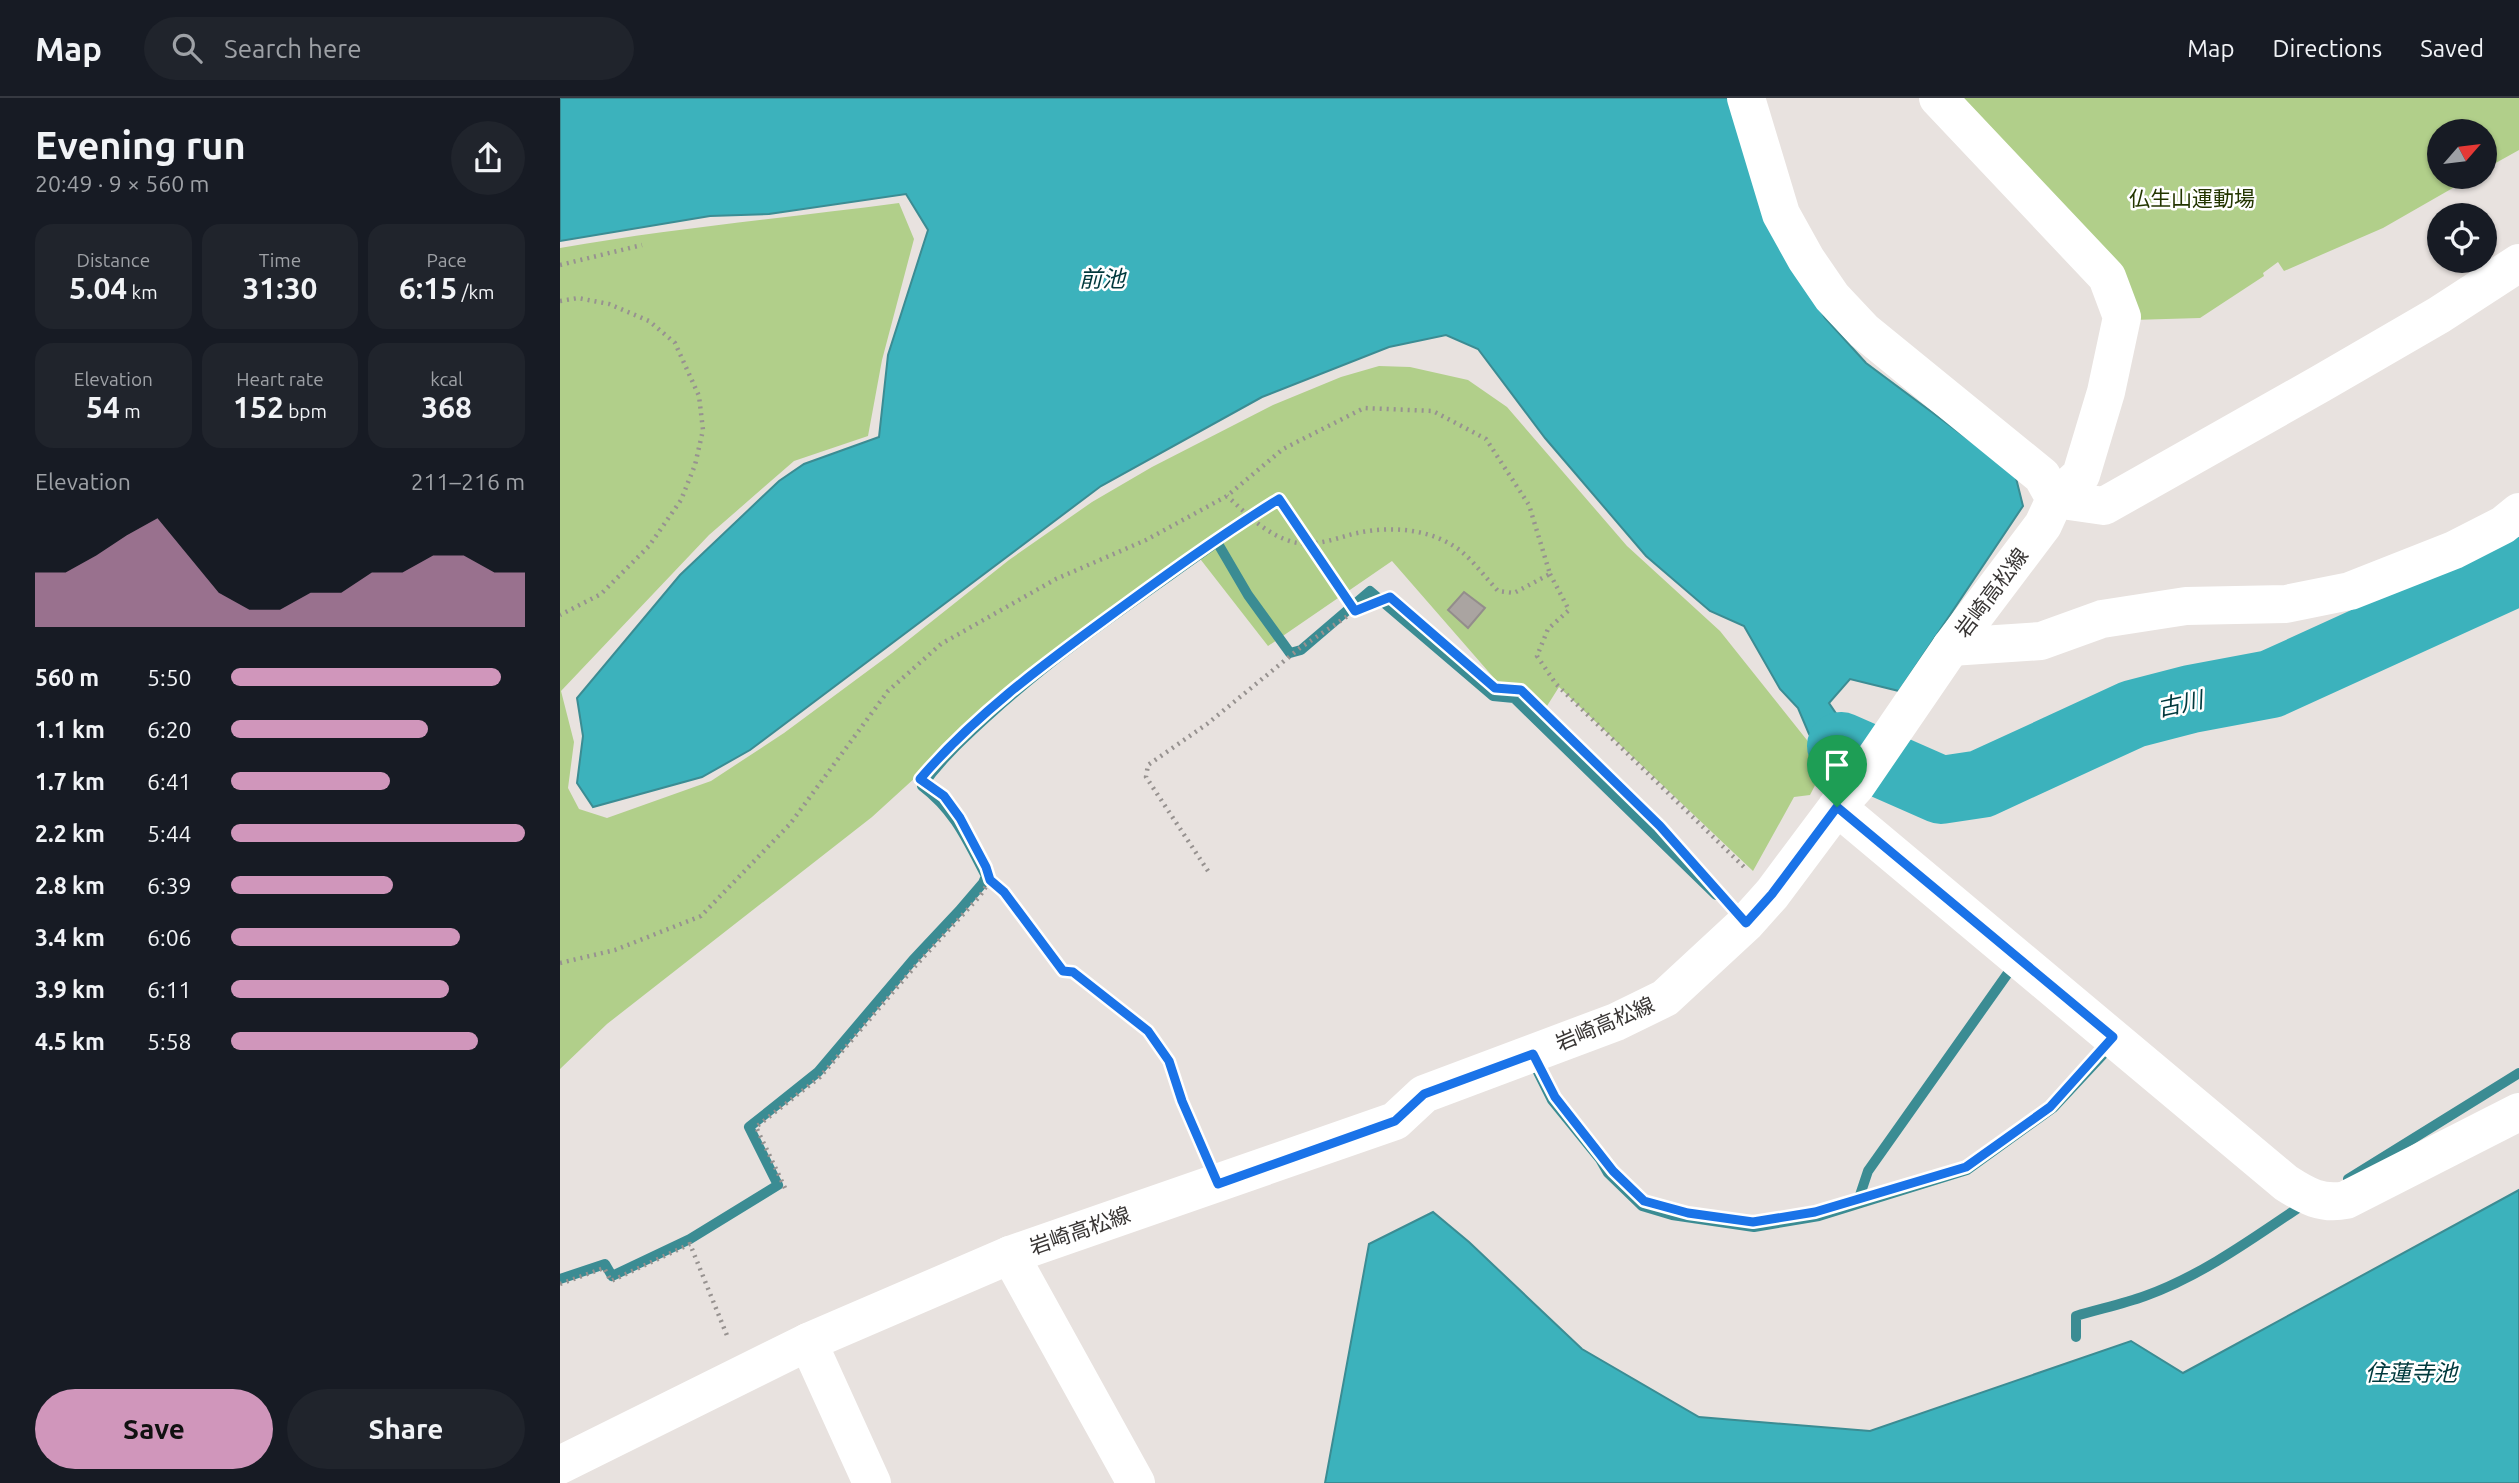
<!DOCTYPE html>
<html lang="en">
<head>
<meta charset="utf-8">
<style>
	:root { --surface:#171b24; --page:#20242c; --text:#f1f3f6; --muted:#9ea1a6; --line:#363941; --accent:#d096bb }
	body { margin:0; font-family:Ubuntu,"Noto Sans JP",sans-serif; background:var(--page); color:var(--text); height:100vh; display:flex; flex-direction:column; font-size:26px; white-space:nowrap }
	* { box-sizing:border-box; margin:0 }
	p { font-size:23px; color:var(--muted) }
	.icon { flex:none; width:38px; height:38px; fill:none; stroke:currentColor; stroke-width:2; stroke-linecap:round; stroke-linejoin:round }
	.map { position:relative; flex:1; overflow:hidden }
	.panel { display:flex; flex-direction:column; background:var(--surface); width:560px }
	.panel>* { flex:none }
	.needle { width:46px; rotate:62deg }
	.controls { position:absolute; left:1867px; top:21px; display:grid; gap:14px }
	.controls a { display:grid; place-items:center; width:70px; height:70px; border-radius:50%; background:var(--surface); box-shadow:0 2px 5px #0004; font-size:35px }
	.pin { position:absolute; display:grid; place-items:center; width:60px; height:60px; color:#fff; margin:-72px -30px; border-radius:50% 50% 50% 0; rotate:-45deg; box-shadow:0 0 7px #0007 }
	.pin .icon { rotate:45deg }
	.round { display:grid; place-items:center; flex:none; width:74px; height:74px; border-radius:37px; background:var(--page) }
	.head { display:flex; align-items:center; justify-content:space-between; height:119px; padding:0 35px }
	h1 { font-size:38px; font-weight:700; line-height:52px }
	.metrics { display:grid; grid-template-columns:repeat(3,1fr); gap:10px; height:119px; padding:7px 35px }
	.metrics div { display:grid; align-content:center; border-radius:18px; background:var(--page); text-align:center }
	.metrics b { font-size:30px; font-weight:700 }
	.metrics small { font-size:19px; font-weight:400 }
	.metrics p { font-size:19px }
	.chart { height:196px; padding:14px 35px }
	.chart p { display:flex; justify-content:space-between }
	.chart svg { width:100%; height:126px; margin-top:7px; fill:var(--accent); opacity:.7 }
	.button { display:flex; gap:14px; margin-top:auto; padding:14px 35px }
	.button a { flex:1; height:80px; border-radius:42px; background:var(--accent); color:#111; font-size:28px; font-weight:700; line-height:80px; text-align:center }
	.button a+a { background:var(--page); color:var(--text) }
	ul { padding:0 35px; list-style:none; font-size:23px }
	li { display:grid; grid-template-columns:112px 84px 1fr; align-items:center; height:52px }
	li i { height:18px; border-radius:9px; background:var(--accent) }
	header { display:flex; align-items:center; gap:42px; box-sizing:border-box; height:98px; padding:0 35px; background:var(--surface); border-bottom:2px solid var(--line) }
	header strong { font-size:33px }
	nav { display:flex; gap:38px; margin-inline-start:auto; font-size:24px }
	.search { width:490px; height:63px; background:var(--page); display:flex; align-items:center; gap:18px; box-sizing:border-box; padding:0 24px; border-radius:38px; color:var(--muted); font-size:26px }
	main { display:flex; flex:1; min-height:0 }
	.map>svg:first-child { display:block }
	.green { fill:#b1cf8a }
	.water { fill:#3cb2bc; stroke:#3b8c93; stroke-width:2 }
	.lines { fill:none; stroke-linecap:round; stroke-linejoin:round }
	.stream { stroke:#3b8c93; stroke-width:10 }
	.river { stroke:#3cb2bc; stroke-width:68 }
	.building { fill:#aaa4a1; stroke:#938d8b; stroke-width:2 }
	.path { stroke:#979290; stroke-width:4.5; stroke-dasharray:2 5; stroke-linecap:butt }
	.street { stroke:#fff; stroke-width:38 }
	.secondary { stroke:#fff; stroke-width:38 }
	.route-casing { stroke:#fff; stroke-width:14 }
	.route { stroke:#1a73e8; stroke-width:9 }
	.labels { text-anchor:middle; stroke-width:5; stroke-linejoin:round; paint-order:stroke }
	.park-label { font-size:21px; fill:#233500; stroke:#fff }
	.street-label { font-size:21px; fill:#383534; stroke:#fff }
	.water-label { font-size:23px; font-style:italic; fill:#00393d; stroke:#fff }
</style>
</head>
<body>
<header>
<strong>Map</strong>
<div class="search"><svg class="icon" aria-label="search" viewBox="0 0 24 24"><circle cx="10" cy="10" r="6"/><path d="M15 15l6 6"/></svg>Search here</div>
<nav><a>Map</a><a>Directions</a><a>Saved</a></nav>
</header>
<main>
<section class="panel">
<div class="head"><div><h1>Evening run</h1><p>20:49 · 9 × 560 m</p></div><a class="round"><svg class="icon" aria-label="share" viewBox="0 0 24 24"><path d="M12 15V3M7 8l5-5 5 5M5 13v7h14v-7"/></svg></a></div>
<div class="metrics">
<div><p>Distance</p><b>5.04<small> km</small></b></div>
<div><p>Time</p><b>31:30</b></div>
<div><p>Pace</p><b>6:15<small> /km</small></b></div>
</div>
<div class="metrics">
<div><p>Elevation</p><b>54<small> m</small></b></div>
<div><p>Heart rate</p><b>152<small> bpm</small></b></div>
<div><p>kcal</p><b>368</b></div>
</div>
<div class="chart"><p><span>Elevation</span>211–216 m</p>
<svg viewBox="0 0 160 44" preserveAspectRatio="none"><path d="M0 44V25L10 25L20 19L30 12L40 6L50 19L60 32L70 38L80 38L90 32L100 32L110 25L120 25L130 19L140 19L150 25L160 25V44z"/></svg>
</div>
<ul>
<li><b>560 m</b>5:50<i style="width:92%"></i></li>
<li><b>1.1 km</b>6:20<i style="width:67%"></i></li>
<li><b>1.7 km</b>6:41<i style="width:54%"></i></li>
<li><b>2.2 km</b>5:44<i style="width:100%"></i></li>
<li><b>2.8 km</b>6:39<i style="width:55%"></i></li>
<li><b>3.4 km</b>6:06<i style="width:78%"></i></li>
<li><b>3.9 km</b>6:11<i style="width:74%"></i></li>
<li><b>4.5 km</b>5:58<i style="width:84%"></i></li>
</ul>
<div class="button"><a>Save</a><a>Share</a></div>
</section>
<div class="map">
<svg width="1959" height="1385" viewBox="0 0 1959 1385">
	<rect width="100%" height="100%" fill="#e8e2df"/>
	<!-- green -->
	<path class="green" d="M1396 0H1959V52L1925 71V33H1880V79H1912L1823 130 1724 173 1718 164 1703 175 1704 178 1640 220 1572 222Z
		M339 105 354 141 322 262 308 338 234 363 149 437 1 593 14 644 8 690 19 711 47 720 151 683 224 635 332 555 449 462 532 404 592 369 713 307 781 279 819 268 850 269 908 282 947 309 1067 448 1160 533 1266 666 1250 697 1234 699 1193 773 999 589 975 627 832 463 708 548 634 453 502 546 312 719 47 926 0 971V150C112 130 226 120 339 105Z"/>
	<!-- water -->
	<path class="water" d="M0 0H1173L1212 130 1265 220 1306 265 1455 376 1463 408 1339 593 1290 581 1269 605 1290 636 1269 665 1249 636 1238 610 1220 591 1184 528 1150 513 1086 458 985 340 918 251 886 237 829 249 702 299 541 388 190 652 142 679 33 709 17 685 23 638 17 600 120 477 219 383 244 366 319 339 328 257 368 132 346 96 209 116 150 118 0 143Z
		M1959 1092V1385H765L809 1146 873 1114 909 1144 1022 1251 1139 1319 1310 1333 1571 1243 1623 1275Z"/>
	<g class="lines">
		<!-- stream -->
		<path class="stream" d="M977 972 992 1002 1040 1061 1048 1075 1082 1108 1112 1117 1194 1129 1259 1118 1407 1072 1493 1010 1550 949
			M1788 1081 1959 975
			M1297 1106 1308 1073 1453 868
			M0 1181 45 1166 52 1178 130 1141 218 1087 189 1029 258 974 353 862 399 813 423 785 426 778C407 742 395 713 362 688 381 661 404 640 428 618 499 553 579 500 657 444L688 497 730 555 741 552 810 493 933 598 954 600 1156 797
			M1516 1239V1218C1539 1211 1563 1206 1585 1198 1641 1178 1692 1141 1741 1108"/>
		<!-- river -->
		<path class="river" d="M1281 648 1381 692 1421 686 1573 616 1631 601 1711 586 1959 473"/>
	</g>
	<!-- building -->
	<path class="building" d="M904 494 925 510 908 530 888 512Z"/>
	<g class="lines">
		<!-- path -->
		<path class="path" d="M0 167 82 147
			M0 203 18 200 49 206 89 223 115 245 139 298 143 332 135 367 121 402 89 448 41 496 0 517
			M990 476 1009 512 988 531 977 558 996 586 1185 770
			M648 773 586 679 588 667 647 626 740 550 795 513 830 499 935 590 961 592 1100 728 1160 795
			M0 865 55 852 141 818 230 726 328 593 381 546 496 481 586 442 667 398 723 351 804 310 873 313 926 341 969 407 990 476 954 495 938 493C926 480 915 465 902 454 871 429 826 427 789 437 769 443 747 450 727 442 702 433 686 415 667 398
			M989 989 995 999 1053 1073 1084 1103 1128 1115 1193 1124 1255 1114 1406 1069 1490 1009 1527 968
			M642 1050 622 1003 609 963 588 933 513 874 503 873 444 794 430 782 427 769 400 720 384 698 360 681C414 618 480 569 547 520 603 479 659 438 719 401L795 513
			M225 1090 196 1029 260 979 358 865 420 798 430 782
			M0 1186 44 1170 51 1183 130 1146 168 1240"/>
		<!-- street -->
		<path class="street" d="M1378 0 1547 179 1562 219 1546 294 1521 377 1495 401 1544 408 1760 286 1879 217 1959 165
			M1391 549 1481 543 1542 521 1626 508 1726 506 1790 493 1894 452 1943 427 1959 414
			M1277 709 1726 1085C1746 1098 1762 1107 1786 1102L1959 1014
			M450 1157 576 1385
			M248 1244 312 1385"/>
		<!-- secondary -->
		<path class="secondary" d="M0 1367 248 1244 450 1157 835 1023 864 996 1056 924 1105 900 1186 825 1212 796 1277 709 1296 688 1391 549 1483 427 1495 401 1482 378 1304 233 1272 199 1246 161 1221 116 1186 0"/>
	</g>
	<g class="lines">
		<defs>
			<path id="route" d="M719 401 795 513 830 499 935 590 961 592 1100 728 1186 825 1212 796 1277 709 1553 939 1490 1009 1406 1069 1255 1114 1193 1124 1128 1115 1084 1103 1053 1073 995 999 973 956 864 996 835 1023 658 1086 622 1003 609 963 588 933 513 874 503 873 444 794 430 782 426 769 400 720 384 698 360 681C414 618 480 569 547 520 603 479 659 438 719 401Z"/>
		</defs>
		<!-- route casing -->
		<use href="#route" class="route-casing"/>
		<!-- route -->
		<use href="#route" class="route"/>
	</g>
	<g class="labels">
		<!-- park labels -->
		<g class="park-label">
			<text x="1632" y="108">仏生山運動場</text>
		</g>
		<!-- street labels -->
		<g class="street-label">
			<text transform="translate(1432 495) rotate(-53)" y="7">岩崎高松線</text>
			<text transform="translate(1045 926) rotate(-23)" y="7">岩崎高松線</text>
			<text transform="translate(520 1133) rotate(-19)" y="7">岩崎高松線</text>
		</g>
		<!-- water labels -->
		<g class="water-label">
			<text x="542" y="189">前池</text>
			<text transform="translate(1620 606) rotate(-12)" y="8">古川</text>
			<text x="1851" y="1283">住蓮寺池</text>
		</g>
	</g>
</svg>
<div class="controls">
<a><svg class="needle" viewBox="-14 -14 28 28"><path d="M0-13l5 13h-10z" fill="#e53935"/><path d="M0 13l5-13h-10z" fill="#9ea1a6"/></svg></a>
<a><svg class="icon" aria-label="locate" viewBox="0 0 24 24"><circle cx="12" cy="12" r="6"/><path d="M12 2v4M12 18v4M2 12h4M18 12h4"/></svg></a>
</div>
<div class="pin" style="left:1277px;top:709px;background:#1e9e55"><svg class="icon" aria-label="arrive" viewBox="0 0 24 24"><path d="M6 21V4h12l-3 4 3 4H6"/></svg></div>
</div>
</main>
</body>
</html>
